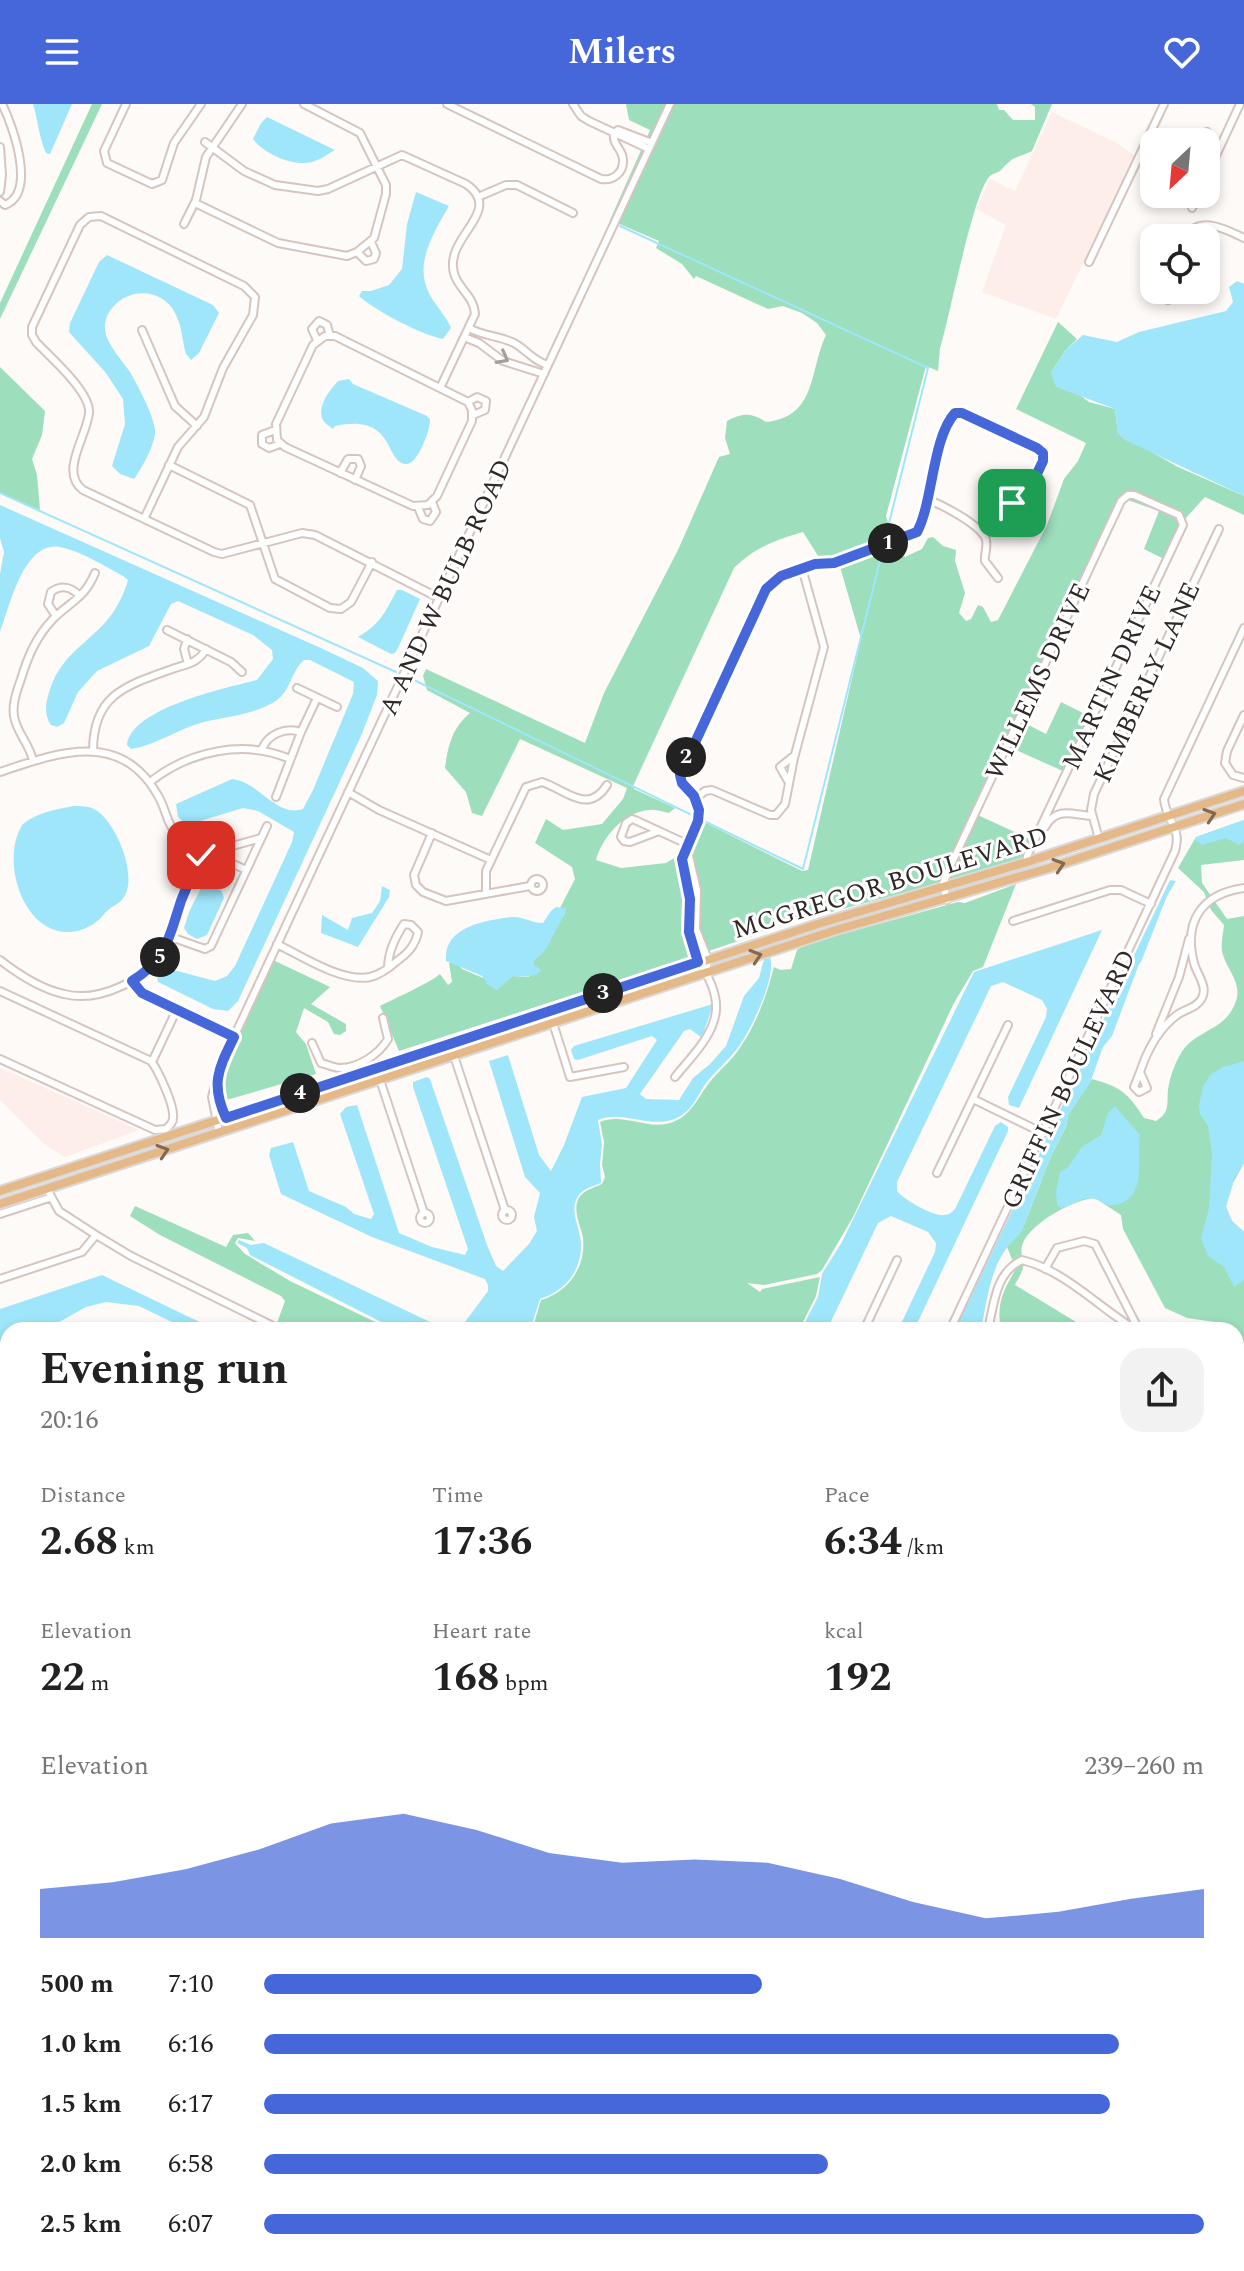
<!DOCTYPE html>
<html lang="en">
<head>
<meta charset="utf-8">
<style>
	:root { --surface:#fff; --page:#f2f2f2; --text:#222; --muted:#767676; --accent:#4667da }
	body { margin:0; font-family:Spectral,serif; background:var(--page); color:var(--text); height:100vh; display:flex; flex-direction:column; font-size:30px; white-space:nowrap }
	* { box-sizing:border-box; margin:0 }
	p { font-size:26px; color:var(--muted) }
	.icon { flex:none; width:44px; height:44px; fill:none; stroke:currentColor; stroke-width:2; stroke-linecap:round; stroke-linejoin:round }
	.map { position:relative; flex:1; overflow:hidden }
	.panel { position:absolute; left:0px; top:1218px; width:1244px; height:950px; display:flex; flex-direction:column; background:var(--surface); border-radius:24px 24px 0 0; box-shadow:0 4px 12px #0003 }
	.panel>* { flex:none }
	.needle { width:52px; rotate:206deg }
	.buttons { position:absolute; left:1140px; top:24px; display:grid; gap:16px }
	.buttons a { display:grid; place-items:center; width:80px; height:80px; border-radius:16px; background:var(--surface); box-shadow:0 4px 12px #0003; font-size:40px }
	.pin { position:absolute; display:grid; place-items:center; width:68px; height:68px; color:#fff; margin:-34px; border-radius:16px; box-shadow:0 4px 12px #0006 }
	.km { position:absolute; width:40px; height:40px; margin:-20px; border-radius:50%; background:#222; color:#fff; font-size:22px; line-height:40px; text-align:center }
	.round { display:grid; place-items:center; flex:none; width:84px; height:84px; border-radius:24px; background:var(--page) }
	.headline { display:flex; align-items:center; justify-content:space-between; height:136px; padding:0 40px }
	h1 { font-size:44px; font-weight:700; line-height:60px }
	.stats { display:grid; grid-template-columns:repeat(3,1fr); gap:12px; height:136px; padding:8px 40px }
	.stats div { display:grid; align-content:center }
	.stats b { font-size:40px; font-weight:700 }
	.stats small { font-size:22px; font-weight:400 }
	.stats p { font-size:22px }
	.chart { height:224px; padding:16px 40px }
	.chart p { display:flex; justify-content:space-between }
	.chart svg { width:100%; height:144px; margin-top:8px; fill:var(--accent); opacity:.7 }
	ul { padding:0 40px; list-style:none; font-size:26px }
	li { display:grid; grid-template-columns:128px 96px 1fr; align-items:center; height:60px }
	li i { height:20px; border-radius:10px; background:var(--accent) }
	header { display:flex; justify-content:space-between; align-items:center; height:104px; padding:0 40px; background:var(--accent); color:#fff; font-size:36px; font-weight:700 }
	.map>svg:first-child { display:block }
	.built { fill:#feeee9 }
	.green { fill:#9ddebc; fill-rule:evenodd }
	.water { fill:#9fe6fa }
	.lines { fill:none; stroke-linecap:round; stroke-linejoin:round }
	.stream { stroke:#9fe6fa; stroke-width:2 }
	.minor-casing { stroke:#d6c5bf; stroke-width:10 }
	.major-casing { stroke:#dad8d8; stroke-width:12 }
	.minor { stroke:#fff; stroke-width:6 }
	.major { stroke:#e5b887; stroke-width:8 }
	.oneway { stroke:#a19e9d }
	.oneway2 { stroke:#816952 }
	.route-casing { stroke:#fff; stroke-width:16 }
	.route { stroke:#4667da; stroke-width:10 }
	.labels { text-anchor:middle; stroke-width:6; stroke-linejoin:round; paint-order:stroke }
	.street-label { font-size:26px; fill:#2f2826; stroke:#fff }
</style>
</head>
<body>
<header><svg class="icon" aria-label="menu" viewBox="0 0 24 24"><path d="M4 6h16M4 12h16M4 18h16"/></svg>Milers<svg class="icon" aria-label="heart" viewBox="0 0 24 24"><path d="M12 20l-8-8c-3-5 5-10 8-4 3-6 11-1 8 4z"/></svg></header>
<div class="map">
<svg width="1244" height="2167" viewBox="0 0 1244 2167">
	<rect width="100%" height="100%" fill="#fdfaf8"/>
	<!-- built -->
	<path class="built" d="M1052 8 1117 39 1135 52 1056 215 982 188 1006 121 976 105 990 75 1015 87Z
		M0 964 34 979 139 1026 65 1053 44 1040 0 996Z"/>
	<!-- green -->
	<path class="green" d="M92 0H102L0 215V199Z
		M626 0H668L613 117 610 116 650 26 629 16Z
		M673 0H997L999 6H1004L1013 16H1035V3L1031 0H1052L1032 47C1014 56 1016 50 1001 66 998 69 993 69 990 72 973 88 950 213 940 244L938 267 926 262 886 412 891 429 905 453 922 445 928 434 933 433 943 442 956 446 955 457 965 489 959 509 966 517 971 515 978 501 983 503 991 518 998 516 1047 421 1064 375 1078 357 1086 339 1016 305 1058 218 1077 235 1065 247 1051 269 1089 298 1115 305 1118 329 1178 363 1244 392V411L1205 393 1184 416 1164 455 1144 445 1159 407 1119 393 1019 616 1046 630 1061 598 1093 614 1065 668 1005 641 971 708 1032 736 1026 756 805 815 783 820 771 818 765 826 753 832 691 853 399 947 380 902C393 895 432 878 440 870L448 881 452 878 449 859 456 858 462 865 500 881 513 872 529 873 534 855 540 851 565 809V804H560L575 775 572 763 535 739 546 715 563 726 602 720 623 695 627 684 520 635 482 712 472 709 466 688 445 664C448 642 452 624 470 609L427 586 423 572 426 565 585 639 604 589 678 446 719 353 730 350 725 334 727 317C742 309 751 308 766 318 817 313 809 267 826 231L817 219 802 209 783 202 768 205 696 172 694 175 682 160 656 144 659 137 617 119ZM803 428 822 458 838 456 861 535 808 766 802 767 704 718 689 745 666 759 621 764 596 756C602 733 625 707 650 706 656 705 663 708 669 709L675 704 634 685 633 682 734 464C755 443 776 436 803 428Z
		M0 263 45 307 42 331 32 355 37 371 40 406 0 389Z
		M1244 716V756L1201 761 1202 779 1227 815 1244 812V1059L1233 1079 1225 1105 1232 1117 1244 1128V1261L1236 1259V1226H1214L1215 1218 1187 1214 1165 1204 1123 1125 1121 1111 1095 1094C1074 1095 1031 1119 1023 1139 1019 1149 1024 1155 1023 1164 1022 1169 1017 1176 1015 1181L1076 1218 1085 1226H1001C996 1201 1003 1186 1016 1165L1007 1143 1022 1126 1051 1052 1066 1023 1068 1011 1092 975C1121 983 1128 989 1144 1014L1156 1017C1173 1007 1165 996 1169 980 1171 971 1175 959 1180 951 1194 925 1226 928 1236 897 1242 879 1228 867 1223 851 1220 843 1223 830 1224 821L1211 806 1204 788 1178 764 1196 733Z
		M1016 780 983 863 973 867 954 899 853 1113 822 1166 817 1170 764 1181 747 1179 760 1188 762 1185 820 1173 816 1192 799 1226H532L541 1196C568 1188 586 1164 583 1134 581 1121 571 1105 580 1092 585 1086 595 1083 602 1080L605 1073 602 1061 604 1038 600 1018C621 1009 644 1024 666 1020 690 1015 696 996 709 979 719 966 733 956 741 942 757 919 767 890 774 863L780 866 791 865 797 846 806 840 958 798 965 799Z
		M273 856 330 883 311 900 346 920V927L340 931 334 930 328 918 304 904 296 928 306 940 316 970 223 997 221 986 228 958 227 954Z
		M135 1102 226 1143 233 1131 248 1129 255 1137 238 1134 235 1139 245 1150 290 1177 392 1226H286L277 1219 285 1197 281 1192 160 1131 130 1112Z"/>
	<!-- water -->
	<path class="water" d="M33 0H72L50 50 46 49C39 34 38 16 33 0Z
		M267 13 335 46C328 50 320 56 312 58 293 63 264 50 253 35L261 19Z
		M416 88 449 102C433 130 413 161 430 191 436 202 447 213 451 224L443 235C421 231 374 206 359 192L362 187H371L389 181 402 165 407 120Z
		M107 151 213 201 219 209 199 249 191 256 186 250C182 237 182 221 175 209 163 185 130 183 113 203 92 228 117 248 130 268 137 280 157 317 155 330 153 344 142 364 134 375L120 370 112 362 125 320 123 295 106 269 69 228 70 219 99 158Z
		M1237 177 1244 180V392L1123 335 1118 329 1115 305 1056 283 1051 269 1065 247 1083 231 1117 238 1139 228 1226 207 1233 198 1229 183Z
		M349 275 353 280 427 312 430 315C431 325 417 363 405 360 384 356 395 309 335 322L333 325C330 322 325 320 323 316 316 303 330 286 338 277Z
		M0 401 323 545 363 564 378 577 377 591 361 632 238 897 228 907 213 905 158 878 157 874 166 864 215 877 227 872 235 862 292 738 294 728 258 707 243 704 187 721 178 713 176 700 232 675C258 677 277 714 303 705L313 686 353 590 354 578 310 556H304C291 567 291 586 277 596 252 613 221 612 194 621 174 628 152 642 131 645L127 641C131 604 226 584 257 576L273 555 272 546 253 531 178 497 171 500 149 542 97 567 78 588 64 619 57 623 51 621C45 613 45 602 48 592 59 549 89 541 112 510 119 500 125 487 128 476L123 472C104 462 81 447 60 443 23 437 10 503 0 528V470L4 448 0 434Z
		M397 486H402L420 495 399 542 395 549 391 550 358 533C381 519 384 510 397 486Z
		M74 702C80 702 87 702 92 704 114 713 136 766 126 789 122 800 112 801 105 809 98 819 82 828 69 828 21 829 0 753 23 720 36 709 57 705 74 702Z
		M1244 716V737L1239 741 1226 734 1202 741 1195 736 1196 733Z
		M1170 776 1176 777 1167 792 1141 858 1139 860 1112 932 1103 943 1090 979 1068 1011 1066 1023 1051 1052 1022 1126C1018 1134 1010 1138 1006 1145 989 1169 987 1198 981 1226H955Z
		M203 780 221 786 224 794 207 831 197 835 188 830 184 824 189 808Z
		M382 782 390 786 389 793 358 843 321 829 322 811 348 826 352 814 372 809 380 797Z
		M556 803 566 804 565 809 546 845 532 859 541 866C535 875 523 872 513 872L497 886 488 881 482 872 446 857C443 822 487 816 512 813 522 812 532 819 543 819L551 807Z
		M1102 826 1019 1004 1009 1001 1008 993 1046 913 1047 905 1042 896 1003 878 991 882 897 1078V1087C903 1095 934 1113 944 1111 949 1111 952 1108 955 1105L995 1022 1001 1018 1008 1023V1027L914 1226H898L935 1148 936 1139 928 1128 891 1112 878 1119 827 1226H801L818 1193 822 1170 842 1138 974 868Z
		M770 853C777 873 750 928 737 945 727 958 714 968 704 982 697 993 691 1008 677 1014 650 1026 623 1005 598 1016L602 1041 600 1060 601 1079C594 1082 584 1084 579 1091 568 1105 580 1123 581 1139 582 1167 565 1187 540 1195L530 1226H459L488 1187V1181L485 1175 372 1133 281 1090 269 1051 271 1044 293 1038 309 1087 346 1103 354 1110 371 1115 374 1110 340 1010 346 1003 357 1001 399 1129 432 1143 465 1151 468 1145 413 983V978L427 973 430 975 487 1141 496 1162 503 1167 529 1140 537 1127 534 1113 540 1089 525 1073 489 957 508 951 539 1051 551 1067 564 1041 582 993 626 984 657 936 652 932 578 956 574 955 571 946 574 942 713 900 702 934 690 925 684 927 640 990 646 995 679 996 693 974 710 960 726 942 744 892 759 874 764 855Z
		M1244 957V1059L1235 1073 1226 1102 1232 1117 1244 1128V1176L1234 1183 1224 1163 1208 1152 1201 1134 1209 1104 1212 1050 1208 1022 1200 1010 1199 1001 1203 982 1211 970 1223 963Z
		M1115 1002 1140 1031C1137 1052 1148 1097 1114 1101 1105 1103 1099 1094 1090 1094 1078 1094 1071 1103 1061 1104L1057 1101 1056 1087 1060 1068 1068 1063 1082 1043 1101 1031 1108 1009Z
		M239 1136 251 1141 264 1139 447 1226H397L250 1151 247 1144 237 1139Z
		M102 1171 216 1226H181L176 1220 139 1202 106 1198 86 1203 45 1226H8V1240L0 1237V1205Z
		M1244 1467V2167H0V2058L8 2050V2160H1236V1474Z
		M0 1921 8 1931V2019L0 2025Z"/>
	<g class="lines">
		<!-- stream -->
		<path class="stream" d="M620 122 928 264 884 439
			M0 389 396 568
			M410 574 803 765 883 445"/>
		<defs>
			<path id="minor" d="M126 0 104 47 107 59 152 80 162 76 174 39 201 0
				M447 0 601 75C613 77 624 69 623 55 622 44 612 41 614 29
				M573 0 581 12 589 17 649 45
				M614 29 618 26 652 39
				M205 38 244 67 275 81 318 87 328 85 402 51 466 80C500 103 459 127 454 152 447 181 474 187 475 210L441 282
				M1201 38 1199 32 1207 28 1214 37 1206 40
				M0 43 2 71 0 88
				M1206 73 1240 0
				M478 93 506 81H517L573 109
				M0 97 5 101C37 89 13 22 2 0
				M195 99 278 139 347 152 357 148 374 134 386 90V81L360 29 304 0
				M1192 104 1198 90
				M184 120 196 96 206 53 242 0
				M1183 134C1200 111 1223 124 1244 134
				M357 148 366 157 374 155 376 149 371 138
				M1089 158 1164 0
				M1166 186 1168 196
				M469 224C483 232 500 232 514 239 527 246 533 257 548 261
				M142 226 175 302 197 322
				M325 232H335L468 298 472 306V317L437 392 428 401 413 402 285 343 277 336 276 320 313 241Z
				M464 233 479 239 503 257 544 270
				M317 236 312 225 319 217 327 221 330 232
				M468 298 477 293 486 297 485 306 473 311
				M275 326 262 331V340L269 344 280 340
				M169 361 250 401 275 475 330 504 341 505 351 498 372 458
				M340 369 348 355H358L361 362 355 376
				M926 395C941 400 977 419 985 433 989 440 984 449 985 457L998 474
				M418 403 423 415 430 417 436 408 432 398
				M144 415 178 343 204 313 223 264 253 211 255 193 244 182 101 112 89 113 80 121 32 223V231L36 238C50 253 91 288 89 309 87 332 59 368 83 386L214 448 222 450 302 429 315 431 439 494
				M56 512 48 500 51 488C62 480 71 483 80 492
				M167 526 231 558 242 568
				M187 535 184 545 188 560
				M297 584 337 603
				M1244 611 1227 647 1225 659 1233 671 1244 674
				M262 645C268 630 285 623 301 628
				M93 647C93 589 128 581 175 564 188 560 199 558 206 545
				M33 657C30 640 16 628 14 612 12 599 17 587 21 575 28 552 36 533 53 515 71 497 84 495 95 469
				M0 668C56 649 120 625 157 690 163 699 165 709 169 718 176 733 189 743 191 760 194 776 183 791 178 806 174 820 172 834 165 846 146 876 99 899 64 890 41 885 18 870 0 856
				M788 677 780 663 795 651
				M150 678C189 647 244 635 290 655
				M348 688 379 706 491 756
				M276 693 301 628 317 594
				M695 695 705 687 712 686 770 711H776L785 700 794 654 824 543 802 464
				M1045 723C1057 702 1072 711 1092 712
				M659 727 630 738 624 737 621 733 626 719 632 715 635 716 687 740
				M432 729 414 771 416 781 423 788 446 797 530 782
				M1099 735 1091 706 1094 690 1219 425
				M687 744 697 786 696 825 708 855 706 869
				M210 749 246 766
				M190 754 261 734
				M531 781a6 6 0 1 1 12 0a6 6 0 1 1-12 0Z
				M486 790V767L526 683 542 678C568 687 588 711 607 681
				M947 796 943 780 950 763 1121 397 1128 391H1134L1179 411 1183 421 1027 752V758
				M1013 817 1110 786H1121L1151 800
				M171 833 205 845 211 842 267 722
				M277 840C301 852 343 879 370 873 380 871 389 864 397 857 408 849 415 842 418 828L411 821 404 820C396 832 388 849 388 864
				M132 877 142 889 234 933
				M0 887 151 957C158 966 175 1002 173 1014 173 1019 170 1021 166 1025L155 1026 0 955
				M553 919 570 973 624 963
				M1156 930 1179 873 1189 835
				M312 939 321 959C326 960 334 964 340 964 359 964 379 950 388 935L383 914
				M450 940 505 1106
				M152 958 177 905
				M1140 968C1147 947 1158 925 1177 911 1185 905 1197 904 1202 894 1208 882 1197 871 1194 859 1183 817 1202 790 1244 784
				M1140 968 1147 984 1139 988 1134 983Z
				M675 973C690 954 714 932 716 906 718 879 695 857 690 832 687 818 691 803 689 789 687 777 681 765 682 753 684 737 700 725 699 707 698 691 682 686 680 671L762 491 781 472 815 460 834 459 917 428C933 399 932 334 955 309L969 312 1041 346 1043 357 1020 407 1014 411 1009 409V400L1025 395
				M380 976 424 1109
				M217 978 218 994 230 1024
				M973 995 1043 1029
				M219 1028 212 993 219 965 670 0
				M937 1069 1008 921
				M47 1085 59 1107 96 1131 131 1152 281 1226
				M502 1111a5 5 0 1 1 10 0a5 5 0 1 1-10 0Z
				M420 1114a5 5 0 1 1 10 0a5 5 0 1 1-10 0Z
				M0 1110 49 1094
				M1045 1165 1057 1144 1084 1137 1095 1140 1139 1226
				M0 1175 82 1148 96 1131
				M864 1226 897 1156
				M950 1226 1175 747C1182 722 1166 718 1164 695L1244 524
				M988 1226C994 1200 995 1169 1022 1156 1066 1167 1098 1203 1136 1226
				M1238 1268 1244 1267
				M0 1270 8 1273
				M1236 1278 1244 1281
				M0 1352 8 1356
				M0 1435 8 1438
				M0 1519 8 1523
				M0 1781 8 1785
				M0 1832 8 1836
				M0 1866 8 1858
				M0 1904 8 1912"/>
			<path id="major" d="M0 1087 821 819 1027 758 1244 687
				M0 1100 836 826 1049 764 1244 700"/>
		</defs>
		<!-- minor casing -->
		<use href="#minor" class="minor-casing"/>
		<!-- major casing -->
		<use href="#major" class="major-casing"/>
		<!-- minor -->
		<use href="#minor" class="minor"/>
		<!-- major -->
		<use href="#major" class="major"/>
	</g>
	<!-- one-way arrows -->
	<defs><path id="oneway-chevron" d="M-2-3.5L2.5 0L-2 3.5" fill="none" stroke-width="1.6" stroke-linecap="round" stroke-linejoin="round" transform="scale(2)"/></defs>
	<use class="oneway" href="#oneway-chevron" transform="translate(503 254) rotate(28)"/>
	<g class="oneway2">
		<use href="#oneway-chevron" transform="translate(1210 711) rotate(-18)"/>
		<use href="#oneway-chevron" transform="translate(1059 761) rotate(-18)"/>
		<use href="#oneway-chevron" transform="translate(756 852) rotate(-18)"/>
		<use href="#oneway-chevron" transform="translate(163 1047) rotate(-18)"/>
	</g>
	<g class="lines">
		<defs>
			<path id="route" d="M201 751 190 754C194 771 187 781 181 797 169 833 167 855 132 877L142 889 234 933C219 964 210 979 226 1014L698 858 689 828 690 795 682 755 698 717 699 706 694 692 682 679 680 671 766 485 781 472 815 460 834 459 917 428C933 399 932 334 955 309H962L1037 344 1043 349V357L1025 395 1012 399"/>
		</defs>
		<!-- route casing -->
		<use href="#route" class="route-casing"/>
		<!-- route -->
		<use href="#route" class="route"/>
	</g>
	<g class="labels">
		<!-- street labels -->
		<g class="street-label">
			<text transform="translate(445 483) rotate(-65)" y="9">A AND W BULB ROAD</text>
			<text transform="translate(1111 573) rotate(-65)" y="9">MARTIN DRIVE</text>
			<text transform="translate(1037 577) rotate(-65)" y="9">WILLEMS DRIVE</text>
			<text transform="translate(1146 578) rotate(-65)" y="9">KIMBERLY LANE</text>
			<text transform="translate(890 778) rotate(-17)" y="9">MCGREGOR BOULEVARD</text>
			<text transform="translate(1068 975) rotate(-65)" y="9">GRIFFIN BOULEVARD</text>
		</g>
	</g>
</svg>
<div class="buttons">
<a><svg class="needle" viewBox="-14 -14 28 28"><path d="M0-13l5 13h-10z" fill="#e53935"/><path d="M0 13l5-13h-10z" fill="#767676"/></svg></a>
<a><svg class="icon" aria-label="locate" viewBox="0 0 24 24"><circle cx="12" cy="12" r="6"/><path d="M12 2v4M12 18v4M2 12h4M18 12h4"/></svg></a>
</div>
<div class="pin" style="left:1012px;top:399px;background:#1e9e55"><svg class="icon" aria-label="arrive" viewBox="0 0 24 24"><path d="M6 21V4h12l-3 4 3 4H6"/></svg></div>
<div class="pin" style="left:201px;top:751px;background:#d93025"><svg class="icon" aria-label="check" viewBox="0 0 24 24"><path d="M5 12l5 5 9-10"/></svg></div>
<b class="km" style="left:888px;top:439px">1</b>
<b class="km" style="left:686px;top:653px">2</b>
<b class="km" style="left:603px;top:889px">3</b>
<b class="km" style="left:300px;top:989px">4</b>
<b class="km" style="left:160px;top:853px">5</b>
<section class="panel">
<div class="headline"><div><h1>Evening run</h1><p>20:16</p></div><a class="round"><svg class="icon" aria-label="share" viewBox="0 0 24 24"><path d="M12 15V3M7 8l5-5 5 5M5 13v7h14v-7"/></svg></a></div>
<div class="stats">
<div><p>Distance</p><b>2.68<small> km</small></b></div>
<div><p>Time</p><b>17:36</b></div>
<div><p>Pace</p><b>6:34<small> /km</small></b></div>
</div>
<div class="stats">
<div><p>Elevation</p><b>22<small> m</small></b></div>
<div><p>Heart rate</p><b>168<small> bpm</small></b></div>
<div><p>kcal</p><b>192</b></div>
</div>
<div class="chart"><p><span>Elevation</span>239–260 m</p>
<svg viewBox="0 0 160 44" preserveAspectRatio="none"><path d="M0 44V29L10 27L20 23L30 17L40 9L50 6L60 11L70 18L80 21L90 20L100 21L110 26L120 33L130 38L140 36L150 32L160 29V44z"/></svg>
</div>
<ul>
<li><b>500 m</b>7:10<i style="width:53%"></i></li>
<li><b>1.0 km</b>6:16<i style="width:91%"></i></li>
<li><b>1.5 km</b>6:17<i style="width:90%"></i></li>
<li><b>2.0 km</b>6:58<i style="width:60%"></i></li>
<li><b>2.5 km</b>6:07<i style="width:100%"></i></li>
</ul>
</section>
</div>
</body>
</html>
